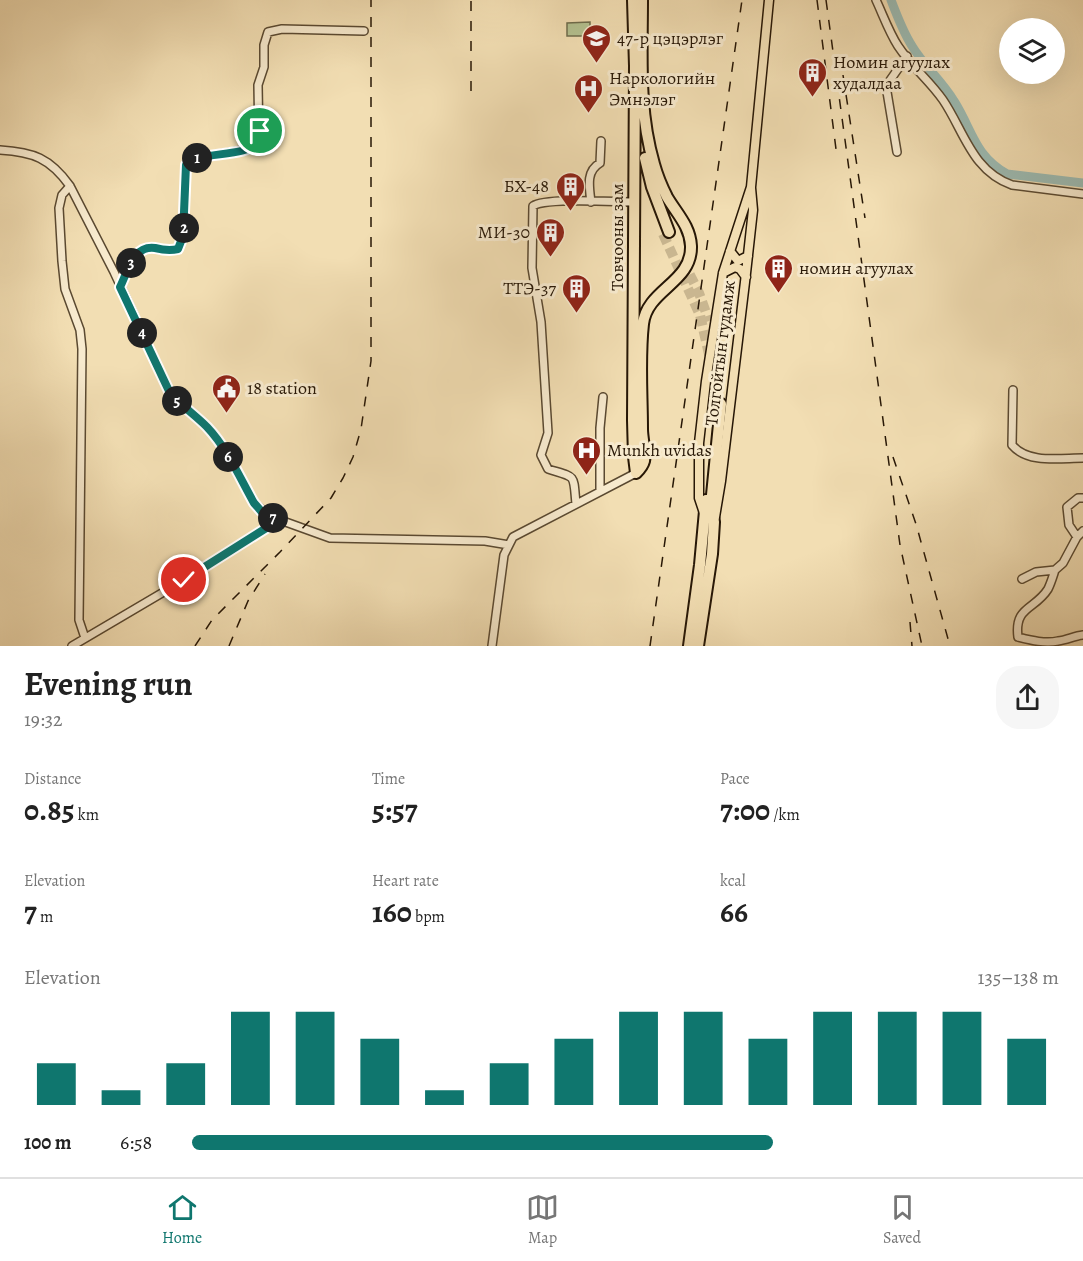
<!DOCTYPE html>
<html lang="en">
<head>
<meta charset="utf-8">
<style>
	:root { --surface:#fff; --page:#f6f6f6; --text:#222; --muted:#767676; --line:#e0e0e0; --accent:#0f766e }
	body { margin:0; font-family:Alegreya,serif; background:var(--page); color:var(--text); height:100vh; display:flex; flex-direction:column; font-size:22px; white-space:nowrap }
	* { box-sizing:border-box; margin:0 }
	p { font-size:20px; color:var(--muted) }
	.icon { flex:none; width:33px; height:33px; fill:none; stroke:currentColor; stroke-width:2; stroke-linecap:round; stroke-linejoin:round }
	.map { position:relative; height:646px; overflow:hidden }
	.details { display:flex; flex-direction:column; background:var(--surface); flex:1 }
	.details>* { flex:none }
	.tools { position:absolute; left:999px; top:18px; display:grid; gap:12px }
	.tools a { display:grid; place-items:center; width:66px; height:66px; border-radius:50%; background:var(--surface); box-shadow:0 6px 24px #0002; font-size:30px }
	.pin { position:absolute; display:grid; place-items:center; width:51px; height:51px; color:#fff; margin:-26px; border:3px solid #fff; border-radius:50%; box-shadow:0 2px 6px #0007 }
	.km { position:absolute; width:30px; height:30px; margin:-15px; border-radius:50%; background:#222; color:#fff; font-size:16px; line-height:30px; text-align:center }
	.round { display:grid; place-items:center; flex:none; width:63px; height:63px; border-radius:24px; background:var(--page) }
	.headline { display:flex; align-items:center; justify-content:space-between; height:102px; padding:0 24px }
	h1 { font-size:33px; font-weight:600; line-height:45px }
	.metrics { display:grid; grid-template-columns:repeat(3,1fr); gap:9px; height:102px; padding:6px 24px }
	.metrics div { display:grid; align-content:center }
	.metrics b { font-size:30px; font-weight:600 }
	.metrics small { font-size:16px; font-weight:400 }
	.metrics p { font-size:16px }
	.chart { height:168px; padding:12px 24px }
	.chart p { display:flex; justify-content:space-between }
	.chart svg { width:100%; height:108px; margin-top:6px; stroke:var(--accent); stroke-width:6 }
	ul { padding:0 24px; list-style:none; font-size:20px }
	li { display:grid; grid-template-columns:96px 72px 1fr; align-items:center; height:45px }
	li i { height:15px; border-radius:8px; background:var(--accent) }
	.tab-bar { display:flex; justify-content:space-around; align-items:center; height:84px; border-top:2px solid var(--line); background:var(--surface); font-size:16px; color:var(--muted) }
	.tab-bar a { display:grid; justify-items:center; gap:3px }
	.tab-bar .selected { color:var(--accent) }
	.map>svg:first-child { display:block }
	.green { fill:#b4c291; stroke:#6e6c4c; stroke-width:1.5 }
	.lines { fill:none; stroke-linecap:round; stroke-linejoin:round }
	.river { stroke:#9cbbb3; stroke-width:9 }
	.highway-tunnel { stroke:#c9b690; stroke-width:10; stroke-dasharray:10 5; stroke-linecap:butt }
	.minor-casing { stroke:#5a4931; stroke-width:10 }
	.major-casing { stroke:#271706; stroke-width:11 }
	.highway-casing { stroke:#271706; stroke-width:14 }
	.minor { stroke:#f7eace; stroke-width:7 }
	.major { stroke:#f2deb3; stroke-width:8 }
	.highway { stroke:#f2deb3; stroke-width:10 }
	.rail { stroke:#271706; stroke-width:1.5; stroke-dasharray:10 10; stroke-linecap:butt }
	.route-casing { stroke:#fff; stroke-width:12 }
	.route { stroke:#0f766e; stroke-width:8 }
	.labels { text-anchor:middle; stroke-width:6; stroke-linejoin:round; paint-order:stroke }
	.poi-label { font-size:18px; fill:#271706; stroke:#f7eace; text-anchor:start }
	.street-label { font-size:18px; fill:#271706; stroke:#f7eace }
</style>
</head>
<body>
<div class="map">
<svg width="1083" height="646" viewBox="0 0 1083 646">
	<rect width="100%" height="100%" fill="#f2deb3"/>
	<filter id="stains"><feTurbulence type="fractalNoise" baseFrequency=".00333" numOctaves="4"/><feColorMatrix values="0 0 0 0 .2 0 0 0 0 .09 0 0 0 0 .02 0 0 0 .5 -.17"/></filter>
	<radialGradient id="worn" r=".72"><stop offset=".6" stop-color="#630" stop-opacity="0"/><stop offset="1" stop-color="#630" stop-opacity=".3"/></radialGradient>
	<!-- green -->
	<path class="green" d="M590 22V36H567V23Z"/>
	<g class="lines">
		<!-- river -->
		<path class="river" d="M891 0C897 16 903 32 912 46 924 66 942 81 954 101 973 131 974 155 1007 174L1083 183"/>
		<!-- highway-tunnel -->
		<path class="highway-tunnel" d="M663 234 700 315 711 363 715 408
			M683 261 699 293 709 321"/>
		<defs>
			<path id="minor" d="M876 0C883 15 889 32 898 46 911 66 930 81 943 100 964 131 972 171 1012 185L1083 194
				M0 150C33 152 50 158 70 186L114 272 169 391C180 405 194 414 207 427 227 448 240 478 254 503L269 516 330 538 485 541 509 545
				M897 152 886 86 907 56
				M70 186 62 195 59 208 62 261 65 289 80 330 82 349 79 620 85 638
				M591 202C589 186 586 171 600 163L601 141
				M120 287C128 270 133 245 155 248 163 250 170 251 178 249L183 236 186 165C196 153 241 155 259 144L258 85 264 67V45L268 32 282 29 364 31
				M1013 390 1012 445C1028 464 1060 458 1083 458
				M600 490V428L603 397
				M1083 498H1078L1067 507 1069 525 1077 537 1083 531
				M576 504C573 473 577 478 548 469L541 455 548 433 541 322 532 268 533 206C546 197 614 202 633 202
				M1055 570C1053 576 1051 583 1048 589 1035 610 1014 606 1018 637 1030 640 1045 644 1058 641 1067 640 1074 636 1083 635
				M1022 579 1036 572 1055 570 1063 563 1078 535
				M72 646 184 580 279 520
				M492 646 504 555 513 537 636 473"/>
			<path id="major" d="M730 251 738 261 748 256
				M723 273 735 267 740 269 746 277
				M704 513 699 498V443L706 381 723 273 751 187 769 0
				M715 517 721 481 745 282 753 210 751 188"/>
			<path id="highway" d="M633 0 635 66 633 420 634 457 636 473
				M645 158 652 187 669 232
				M636 473C639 470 643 465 644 461 646 452 642 439 642 429 642 395 639 359 643 324 647 289 692 283 691 246 690 226 677 214 667 197 662 187 657 175 654 164 638 110 642 55 642 0
				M689 646 700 565 706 500
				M698 646 712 554 714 522 711 505 721 404"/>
		</defs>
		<!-- minor casing -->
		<use href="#minor" class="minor-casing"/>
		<!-- major casing -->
		<use href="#major" class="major-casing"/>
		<!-- highway casing -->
		<use href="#highway" class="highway-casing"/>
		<!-- minor -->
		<use href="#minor" class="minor"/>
		<!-- major -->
		<use href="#major" class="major"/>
		<!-- highway -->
		<use href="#highway" class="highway"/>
		<!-- rail -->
		<path class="rail" d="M817 0 836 149
			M826 0 900 545 922 646
			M843 75 865 218
			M471 91V0
			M893 457 916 524 950 646
			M910 622 912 646
			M195 646 212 620 280 552 331 498 343 478 353 457 361 429 371 361V0
			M229 646 248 601 265 574
			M650 646 742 0"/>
	</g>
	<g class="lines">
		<defs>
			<path id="route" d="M184 580 279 520 261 511 254 503C240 478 227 448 207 427 194 414 180 405 169 391L120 287C128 271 133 245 155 248 163 250 170 251 178 249L183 236 186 165C198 150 245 159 260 141V131"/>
		</defs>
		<!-- route casing -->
		<use href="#route" class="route-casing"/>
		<!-- route -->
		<use href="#route" class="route"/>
	</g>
	<!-- icons -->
	<defs>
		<symbol id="school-pin" viewBox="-11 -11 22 30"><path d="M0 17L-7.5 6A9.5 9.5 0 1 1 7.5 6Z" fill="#8f2418" stroke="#f7eace"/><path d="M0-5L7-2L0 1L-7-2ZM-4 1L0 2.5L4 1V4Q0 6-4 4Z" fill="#fff"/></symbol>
		<symbol id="building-pin" viewBox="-11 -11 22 30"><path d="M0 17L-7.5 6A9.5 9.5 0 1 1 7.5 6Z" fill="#8f2418" stroke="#f7eace"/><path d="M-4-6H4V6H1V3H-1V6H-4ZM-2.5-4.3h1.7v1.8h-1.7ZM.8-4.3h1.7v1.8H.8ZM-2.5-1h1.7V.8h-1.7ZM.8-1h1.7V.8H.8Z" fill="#fff"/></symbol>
		<symbol id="hospital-pin" viewBox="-11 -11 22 30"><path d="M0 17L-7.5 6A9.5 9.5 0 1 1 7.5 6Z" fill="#8f2418" stroke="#f7eace"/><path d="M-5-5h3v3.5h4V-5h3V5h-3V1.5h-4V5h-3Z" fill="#fff"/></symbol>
		<symbol id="civic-pin" viewBox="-11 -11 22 30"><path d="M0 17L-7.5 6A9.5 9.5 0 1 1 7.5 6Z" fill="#8f2418" stroke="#f7eace"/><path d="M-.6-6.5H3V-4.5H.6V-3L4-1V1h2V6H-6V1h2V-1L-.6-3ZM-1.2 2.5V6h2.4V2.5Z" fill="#fff"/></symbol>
	</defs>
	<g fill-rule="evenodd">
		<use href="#school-pin" x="580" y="22" width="33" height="45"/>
		<use href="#building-pin" x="796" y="56" width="33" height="45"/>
		<use href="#hospital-pin" x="572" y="72" width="33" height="45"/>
		<use href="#building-pin" x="554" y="170" width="33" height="45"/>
		<use href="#building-pin" x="534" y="216" width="33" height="45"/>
		<use href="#building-pin" x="762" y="252" width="33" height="45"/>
		<use href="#building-pin" x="560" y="272" width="33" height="45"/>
		<use href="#civic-pin" x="210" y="372" width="33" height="45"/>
		<use href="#hospital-pin" x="570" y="434" width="33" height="45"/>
	</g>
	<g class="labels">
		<!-- poi labels -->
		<g class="poi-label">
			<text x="617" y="44">47-р цэцэрлэг</text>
			<text x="833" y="68">Номин агуулах<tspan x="833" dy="21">худалдаа</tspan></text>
			<text x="609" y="84">Наркологийн<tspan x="609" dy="21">Эмнэлэг</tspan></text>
			<text x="549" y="192" text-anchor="end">БХ-48</text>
			<text x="530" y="238" text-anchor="end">МИ-30</text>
			<text x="799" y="274">номин агуулах</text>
			<text x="556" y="294" text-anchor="end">ТТЭ-37</text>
			<text x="247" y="394">18 station</text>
			<text x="607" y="456">Munkh uvidas</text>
		</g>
		<!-- street labels -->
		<g class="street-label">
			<text transform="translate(617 237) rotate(-90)" y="6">Товчооны зам</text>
			<text transform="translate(720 353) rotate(-83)" y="6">Толгойтын гудамж</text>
		</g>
	</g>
	<rect width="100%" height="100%" filter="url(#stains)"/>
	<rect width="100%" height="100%" fill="url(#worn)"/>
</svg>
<div class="tools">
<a><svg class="icon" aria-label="layers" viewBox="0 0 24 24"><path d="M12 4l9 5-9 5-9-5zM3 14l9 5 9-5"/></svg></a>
</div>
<div class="pin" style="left:260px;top:131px;background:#1e9e55"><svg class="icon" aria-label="arrive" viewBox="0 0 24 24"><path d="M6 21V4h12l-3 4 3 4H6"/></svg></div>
<div class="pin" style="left:184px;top:580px;background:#d93025"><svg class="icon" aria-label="check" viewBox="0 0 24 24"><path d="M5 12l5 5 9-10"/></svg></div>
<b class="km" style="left:197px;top:158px">1</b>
<b class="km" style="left:184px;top:228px">2</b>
<b class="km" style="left:131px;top:263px">3</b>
<b class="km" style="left:142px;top:333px">4</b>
<b class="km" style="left:177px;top:401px">5</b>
<b class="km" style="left:228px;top:457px">6</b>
<b class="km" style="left:273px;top:518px">7</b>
</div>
<section class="details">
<div class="headline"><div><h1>Evening run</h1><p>19:32</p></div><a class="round"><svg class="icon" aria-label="share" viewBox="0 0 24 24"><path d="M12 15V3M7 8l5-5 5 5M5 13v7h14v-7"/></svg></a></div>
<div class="metrics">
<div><p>Distance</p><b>0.85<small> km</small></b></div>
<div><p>Time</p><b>5:57</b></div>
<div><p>Pace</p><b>7:00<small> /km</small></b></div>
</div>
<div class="metrics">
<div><p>Elevation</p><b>7<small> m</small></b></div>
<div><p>Heart rate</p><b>160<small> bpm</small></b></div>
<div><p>kcal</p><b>66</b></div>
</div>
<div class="chart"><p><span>Elevation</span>135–138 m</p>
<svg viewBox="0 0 160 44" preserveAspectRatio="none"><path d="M5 44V27M15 44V38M25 44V27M35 44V6M45 44V6M55 44V17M65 44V38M75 44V27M85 44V17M95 44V6M105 44V6M115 44V17M125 44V6M135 44V6M145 44V6M155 44V17"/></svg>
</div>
<ul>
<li><b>100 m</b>6:58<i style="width:67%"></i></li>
</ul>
</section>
<nav class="tab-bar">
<a class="selected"><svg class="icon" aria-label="home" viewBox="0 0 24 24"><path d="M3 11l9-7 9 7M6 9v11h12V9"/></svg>Home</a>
<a><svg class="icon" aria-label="map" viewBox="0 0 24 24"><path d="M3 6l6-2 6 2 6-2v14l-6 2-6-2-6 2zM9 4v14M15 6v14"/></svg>Map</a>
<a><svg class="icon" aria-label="saved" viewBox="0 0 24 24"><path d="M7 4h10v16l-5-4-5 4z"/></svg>Saved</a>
</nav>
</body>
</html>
